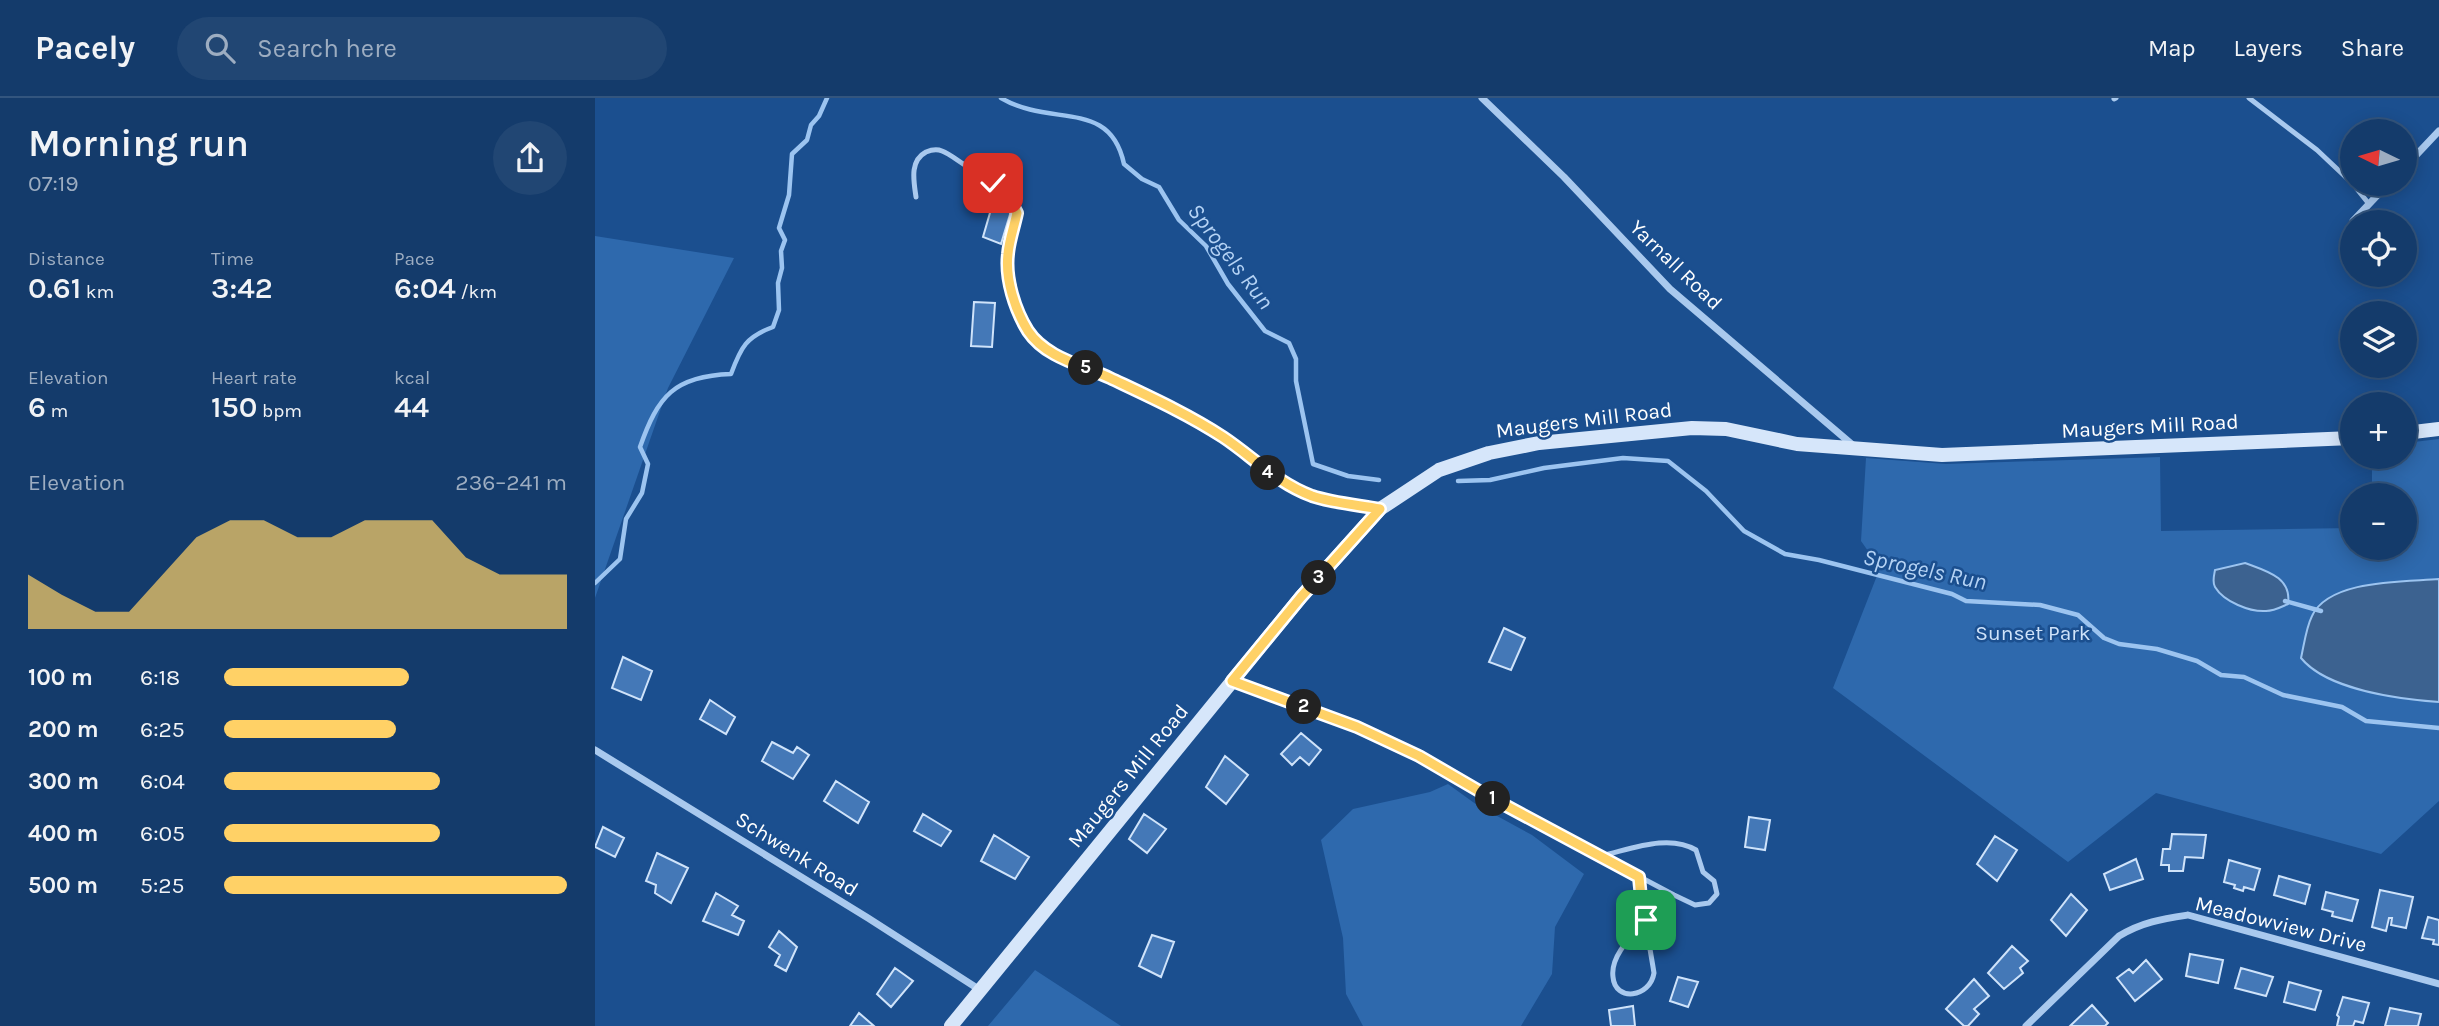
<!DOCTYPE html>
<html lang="en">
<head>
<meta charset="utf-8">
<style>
	:root { --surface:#143b6b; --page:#214673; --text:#f1f3f6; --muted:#9dadc1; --line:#33557e; --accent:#ffd166 }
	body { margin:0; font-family:Karla,sans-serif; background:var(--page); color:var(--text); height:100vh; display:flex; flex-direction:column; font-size:26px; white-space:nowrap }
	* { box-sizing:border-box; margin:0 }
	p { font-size:23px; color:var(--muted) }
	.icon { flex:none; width:38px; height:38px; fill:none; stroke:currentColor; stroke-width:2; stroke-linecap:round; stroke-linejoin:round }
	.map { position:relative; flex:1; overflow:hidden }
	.sheet { display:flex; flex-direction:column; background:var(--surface); width:595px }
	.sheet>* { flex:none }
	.needle { width:46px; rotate:275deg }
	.buttons { position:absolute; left:1745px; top:21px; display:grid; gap:14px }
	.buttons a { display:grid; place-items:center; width:77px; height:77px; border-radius:50%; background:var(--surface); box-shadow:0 4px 18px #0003,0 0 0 2px var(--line); font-size:35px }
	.pin { position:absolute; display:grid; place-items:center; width:60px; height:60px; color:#fff; margin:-30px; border-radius:14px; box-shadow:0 4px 10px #0006 }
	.km { position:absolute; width:35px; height:35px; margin:-18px; border-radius:50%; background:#222; color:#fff; font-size:19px; line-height:35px; text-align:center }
	.round { display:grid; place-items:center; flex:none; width:74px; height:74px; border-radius:37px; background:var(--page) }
	.summary { display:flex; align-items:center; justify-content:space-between; height:119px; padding:0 28px }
	h1 { font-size:38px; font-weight:600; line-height:52px }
	.metrics { display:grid; grid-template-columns:repeat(3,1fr); gap:10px; height:119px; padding:7px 28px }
	.metrics div { display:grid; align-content:center }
	.metrics b { font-size:30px; font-weight:600 }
	.metrics small { font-size:19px; font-weight:400 }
	.metrics p { font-size:19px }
	.chart { height:196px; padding:14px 28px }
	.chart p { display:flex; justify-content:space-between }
	.chart svg { width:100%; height:126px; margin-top:7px; fill:var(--accent); opacity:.7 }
	ul { padding:0 28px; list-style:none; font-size:23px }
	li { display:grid; grid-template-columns:112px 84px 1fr; align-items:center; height:52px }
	li i { height:18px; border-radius:9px; background:var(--accent) }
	header { display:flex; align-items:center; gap:42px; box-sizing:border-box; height:98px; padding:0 35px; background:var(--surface); border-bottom:2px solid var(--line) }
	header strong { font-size:33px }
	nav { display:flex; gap:38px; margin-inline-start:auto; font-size:24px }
	.search { width:490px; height:63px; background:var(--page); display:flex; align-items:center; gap:18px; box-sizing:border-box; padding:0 24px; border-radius:38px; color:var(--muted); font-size:26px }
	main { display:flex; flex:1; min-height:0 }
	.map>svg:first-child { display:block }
	.green { fill:#2e69ad }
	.water { fill:#3c6290; stroke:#9cc4f0; stroke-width:2 }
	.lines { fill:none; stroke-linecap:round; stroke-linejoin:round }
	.stream { stroke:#9cc4f0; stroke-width:4.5 }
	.building { fill:#4478b7; stroke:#cfe3fa; stroke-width:2 }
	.lane { stroke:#a9c9ee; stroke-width:5 }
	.street { stroke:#a9c9ee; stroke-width:7 }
	.secondary { stroke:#d6e6fa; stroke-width:14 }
	.route-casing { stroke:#fff; stroke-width:14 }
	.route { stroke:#ffd166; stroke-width:9 }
	.labels { text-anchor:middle; stroke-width:5; stroke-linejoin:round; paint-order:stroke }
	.street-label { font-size:21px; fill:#fff; stroke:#1b4f8f }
	.park-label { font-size:21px; fill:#cfe3fa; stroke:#1b4f8f }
	.water-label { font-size:23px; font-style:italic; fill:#b5d3f5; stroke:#1b4f8f }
</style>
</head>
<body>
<header>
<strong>Pacely</strong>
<div class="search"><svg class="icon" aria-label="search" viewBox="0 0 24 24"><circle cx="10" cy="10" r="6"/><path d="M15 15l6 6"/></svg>Search here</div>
<nav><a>Map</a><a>Layers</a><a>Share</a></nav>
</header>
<main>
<section class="sheet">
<div class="summary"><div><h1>Morning run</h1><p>07:19</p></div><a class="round"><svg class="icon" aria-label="share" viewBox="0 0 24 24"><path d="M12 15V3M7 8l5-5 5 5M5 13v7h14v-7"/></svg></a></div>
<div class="metrics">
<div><p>Distance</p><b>0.61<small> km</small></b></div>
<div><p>Time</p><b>3:42</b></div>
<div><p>Pace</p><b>6:04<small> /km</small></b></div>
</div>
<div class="metrics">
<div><p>Elevation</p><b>6<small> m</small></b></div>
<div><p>Heart rate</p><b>150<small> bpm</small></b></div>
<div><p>kcal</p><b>44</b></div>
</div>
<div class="chart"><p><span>Elevation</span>236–241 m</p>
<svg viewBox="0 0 160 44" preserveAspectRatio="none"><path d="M0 44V25L10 32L20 38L30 38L40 25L50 12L60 6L70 6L80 12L90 12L100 6L110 6L120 6L130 19L140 25L150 25L160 25V44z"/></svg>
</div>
<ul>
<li><b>100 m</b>6:18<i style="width:54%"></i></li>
<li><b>200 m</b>6:25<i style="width:50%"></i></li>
<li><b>300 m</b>6:04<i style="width:63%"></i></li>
<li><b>400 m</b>6:05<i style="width:63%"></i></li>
<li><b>500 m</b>5:25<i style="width:100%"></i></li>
</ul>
</section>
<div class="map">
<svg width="1844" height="928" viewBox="0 0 1844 928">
	<rect width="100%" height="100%" fill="#1b4f8f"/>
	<!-- green -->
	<path class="green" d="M0 138 139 160 73 290 0 500Z
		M1844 341V703L1786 756 1561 695 1473 764 1238 590 1285 470 1266 443 1271 360 1351 366 1565 359 1566 433 1757 430V450H1810V397H1777V359H1810V345Z
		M853 686 882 707 937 737 989 776 960 829 957 876 926 928H768L751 896 748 840 726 742 758 711 835 694Z
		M440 872 526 928H393Z"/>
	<!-- water -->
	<path class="water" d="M1650 465C1671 473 1697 479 1693 506 1686 509 1679 513 1671 513 1655 514 1629 504 1620 489 1617 484 1619 478 1620 472Z
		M1844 481V604C1805 601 1732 592 1706 560 1709 547 1711 530 1717 518 1734 481 1810 484 1844 481Z"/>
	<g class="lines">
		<!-- stream -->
		<path class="stream" d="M406 0C457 30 515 0 529 66L547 81 564 89 584 122 611 148 633 186 670 233 694 245 701 261V283L718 366 753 378 784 382
			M863 383 895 382 949 370 1028 360 1073 363 1111 393 1149 433 1190 456 1224 462 1357 496 1371 503 1445 507 1483 517 1509 540 1524 546 1562 551 1602 563 1626 577 1649 579 1688 597 1747 609 1771 623 1844 630
			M0 485 25 461 31 421 47 395 53 366 45 349C63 298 79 278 136 276 146 249 151 239 178 229L184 212 183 185 187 170 186 153 190 142 184 130 194 97 197 56 212 42 216 27 224 18 232 0
			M1690 503 1726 513"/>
	</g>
	<!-- building -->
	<path class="building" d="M397 108 416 113 406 146 388 139Z
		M379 204 400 205 397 249 376 248Z
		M909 530 930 540 916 572 894 564Z
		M28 559 57 573 46 602 17 590Z
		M115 602 140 619 131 636 105 621Z
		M706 635 726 652 714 667 705 659 697 667 686 656Z
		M177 644 198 655 202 649 214 657 198 681 167 663Z
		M630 658 653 677 631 706 611 689Z
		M241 683 274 704 263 725 229 703Z
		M328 716 356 733 346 748 319 733Z
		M549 716 571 731 552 755 534 741Z
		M1154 719 1175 722 1170 752 1150 749Z
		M8 729 29 740 20 759 0 749Z
		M1577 736 1611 737 1608 760 1590 759 1588 773H1574V767H1566L1568 751H1575Z
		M399 737 434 759 420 781 386 763Z
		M1400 738 1422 752 1402 783 1382 766Z
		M62 755 93 770 76 805 60 795 61 787 51 783Z
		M1541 761 1548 781 1515 792 1509 776Z
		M1634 762 1665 771 1659 792 1649 789 1648 793 1639 790 1640 787 1629 784Z
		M1684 778 1715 787 1710 806 1679 797Z
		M1785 792 1818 799 1811 830 1796 827 1797 820H1794L1791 833 1777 829Z
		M1731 794 1763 802 1757 823 1737 818 1738 814 1727 811Z
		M121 795 143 808 137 817 149 823 143 837 108 823Z
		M1476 796 1492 812 1471 838 1456 822Z
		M1833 819 1844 822V847L1838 846 1839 842 1827 840Z
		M184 833 202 849 191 873 180 867 185 857 174 849Z
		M557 837 579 844 566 879 544 868Z
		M1417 848 1433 863 1425 870 1428 875 1409 891 1393 875Z
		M1595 856 1628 862 1623 885 1591 878Z
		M1551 862 1567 881 1540 903 1522 880 1534 871 1538 875Z
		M300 870 318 883 296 909 282 896Z
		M1646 870 1678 879 1671 898 1640 890Z
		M1083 879 1103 884 1093 909 1075 903Z
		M1379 881 1394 898 1379 911 1384 916 1373 928H1369L1351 911Z
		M1694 884 1726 893 1720 912 1689 904Z
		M1748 899 1774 905 1768 925 1760 923 1758 928H1742L1744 919 1742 917Z
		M1497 907 1513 925 1510 928H1475Z
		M1038 908 1040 928H1016L1014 912Z
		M1795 910 1826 916 1823 928H1790Z
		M264 915 279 928H255Z"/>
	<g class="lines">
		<!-- lane -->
		<path class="lane" d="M1654 0 1722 52 1757 85
			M1519 1 1521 0
			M1758 86 1774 106
			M321 99C319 84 314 63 331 54 336 52 342 51 347 53 355 56 363 63 370 67 395 83 408 88 422 115L413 155V175L421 206 434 233 447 248 462 259 502 275 579 312 628 339 679 379 718 398 782 411
			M640 584 762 629 824 658 891 697 1079 797 1100 807 1114 805 1122 796 1119 783 1108 774 1101 752C1073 735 1034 752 1005 758
			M1044 779C1047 811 1054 843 1059 875 1055 900 1020 904 1018 879 1015 857 1038 837 1051 823"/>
		<!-- street -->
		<path class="street" d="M887 0 969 79 1075 191 1260 349
			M1810 69 1844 33
			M1758 123 1793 86
			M0 652 273 820 385 892
			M1431 928 1524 838C1547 824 1567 821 1593 817L1844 886"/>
		<!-- secondary -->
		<path class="secondary" d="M1810 335 1844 331
			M356 928 706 499 785 411 844 372 894 355 944 345 1097 330 1131 331 1202 346 1347 357 1757 340"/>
	</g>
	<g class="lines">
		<defs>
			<path id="route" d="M398 85 412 96 422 115C419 129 414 143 413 156 410 181 420 212 433 233 451 260 487 267 515 280 553 298 593 316 628 339 658 359 682 385 717 398 738 405 763 407 785 411L706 499 637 583 762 629 824 658 891 697 1044 779 1046 800 1051 822"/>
		</defs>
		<!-- route casing -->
		<use href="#route" class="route-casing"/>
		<!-- route -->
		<use href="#route" class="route"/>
	</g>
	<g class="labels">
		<!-- street labels -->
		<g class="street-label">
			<text transform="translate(1081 167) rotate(44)" y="7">Yarnall Road</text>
			<text transform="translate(989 322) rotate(-7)" y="7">Maugers Mill Road</text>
			<text transform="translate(1555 328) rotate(-3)" y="7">Maugers Mill Road</text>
			<text transform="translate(533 678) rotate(-51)" y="7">Maugers Mill Road</text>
			<text transform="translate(202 756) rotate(32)" y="7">Schwenk Road</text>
			<text transform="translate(1686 826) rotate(14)" y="7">Meadowview Drive</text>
		</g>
		<!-- park labels -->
		<g class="park-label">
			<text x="1438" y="542">Sunset Park</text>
		</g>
		<!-- water labels -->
		<g class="water-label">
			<text transform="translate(636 158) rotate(53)" y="8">Sprogels Run</text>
			<text transform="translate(1330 471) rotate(12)" y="8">Sprogels Run</text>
		</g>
	</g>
</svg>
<div class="buttons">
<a><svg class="needle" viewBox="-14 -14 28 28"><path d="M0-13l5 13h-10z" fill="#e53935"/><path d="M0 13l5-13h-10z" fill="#9dadc1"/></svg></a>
<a><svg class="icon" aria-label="locate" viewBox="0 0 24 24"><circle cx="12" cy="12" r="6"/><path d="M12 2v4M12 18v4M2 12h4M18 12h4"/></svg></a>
<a><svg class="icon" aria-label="layers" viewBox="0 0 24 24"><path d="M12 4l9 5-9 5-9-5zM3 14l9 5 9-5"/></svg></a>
<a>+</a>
<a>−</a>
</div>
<div class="pin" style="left:1051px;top:822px;background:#1e9e55"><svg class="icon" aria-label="arrive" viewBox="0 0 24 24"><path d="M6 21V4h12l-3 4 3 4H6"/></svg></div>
<div class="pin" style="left:398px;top:85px;background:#d93025"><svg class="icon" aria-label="check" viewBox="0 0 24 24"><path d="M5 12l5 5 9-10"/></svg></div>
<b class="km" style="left:898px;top:701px">1</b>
<b class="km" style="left:709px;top:609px">2</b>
<b class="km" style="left:724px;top:480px">3</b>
<b class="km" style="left:673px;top:375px">4</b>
<b class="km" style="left:491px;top:270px">5</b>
</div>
</main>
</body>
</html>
